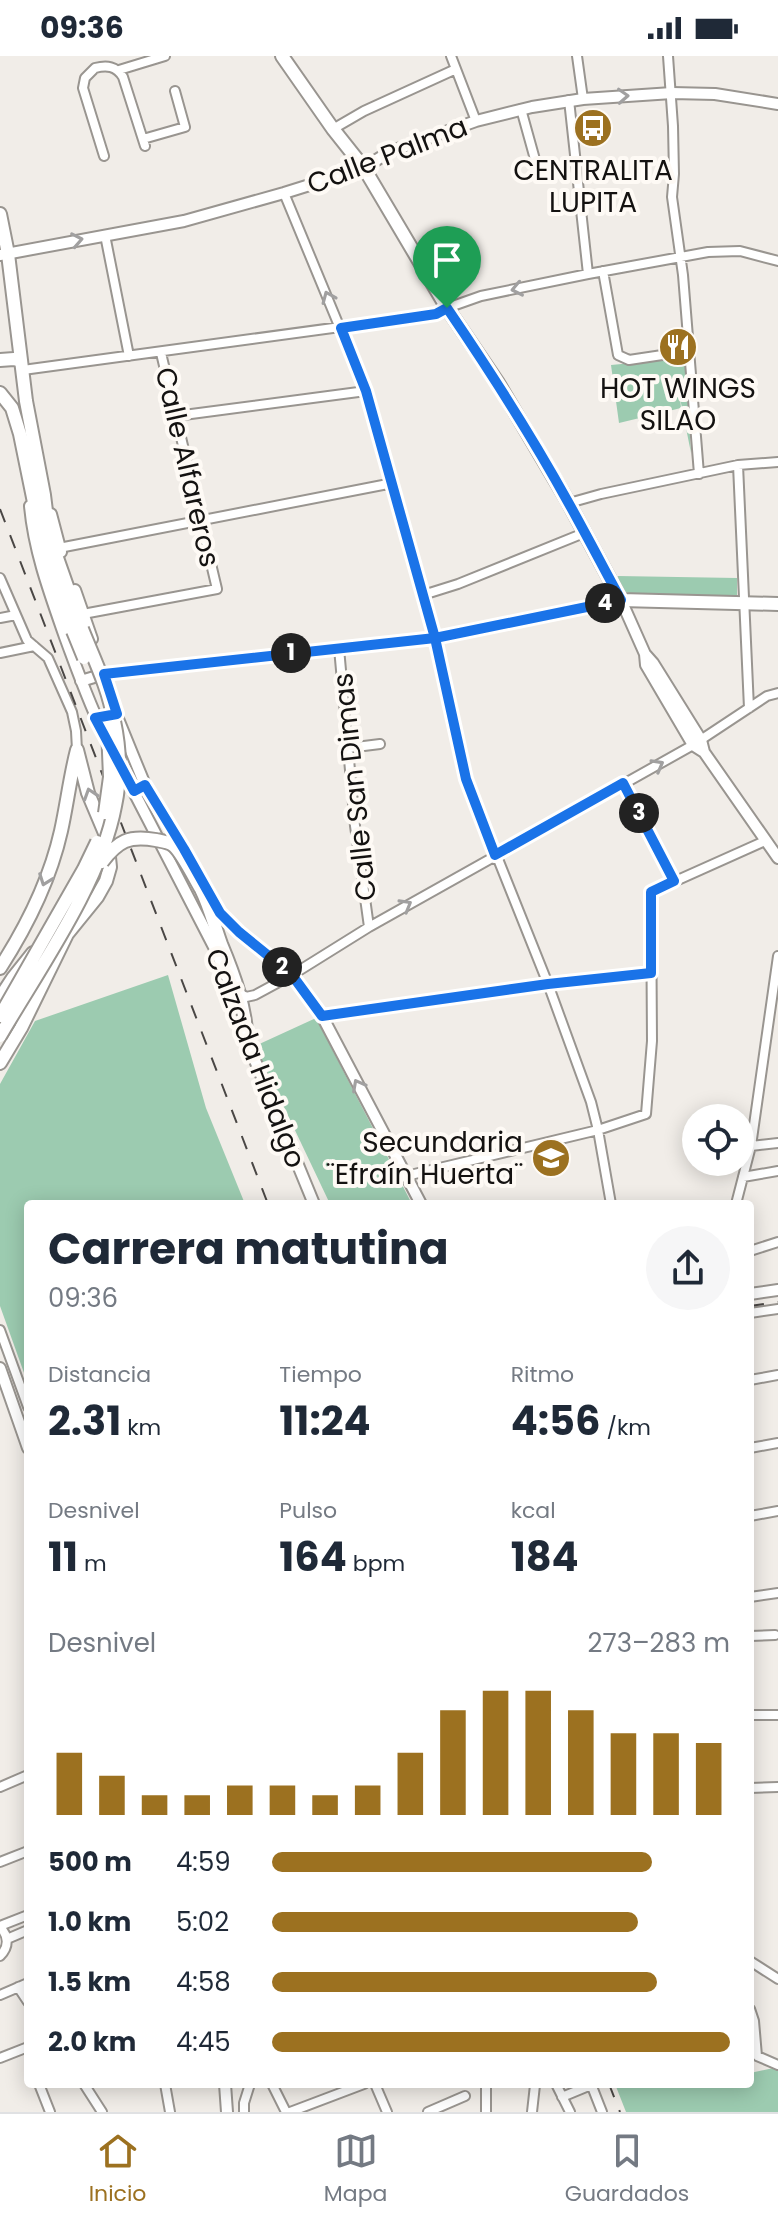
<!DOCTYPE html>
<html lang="es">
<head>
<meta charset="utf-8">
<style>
	:root { --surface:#fff; --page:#f6f6f7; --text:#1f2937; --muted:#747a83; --line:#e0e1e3; --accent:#9c7120 }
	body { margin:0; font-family:Poppins,sans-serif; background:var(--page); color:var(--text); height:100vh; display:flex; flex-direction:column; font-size:30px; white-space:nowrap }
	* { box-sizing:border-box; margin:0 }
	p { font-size:26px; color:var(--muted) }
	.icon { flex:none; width:44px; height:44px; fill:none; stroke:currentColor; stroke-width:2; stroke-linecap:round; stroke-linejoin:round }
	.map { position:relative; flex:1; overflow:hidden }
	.panel { position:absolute; left:24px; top:1144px; width:730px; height:888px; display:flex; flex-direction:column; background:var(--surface); border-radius:8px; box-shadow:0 4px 20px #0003 }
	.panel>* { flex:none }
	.tools { position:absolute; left:682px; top:1048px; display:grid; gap:16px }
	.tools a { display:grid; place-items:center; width:72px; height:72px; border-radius:50%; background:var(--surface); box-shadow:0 4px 20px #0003; font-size:40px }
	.pin { position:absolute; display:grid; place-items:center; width:68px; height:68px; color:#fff; margin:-82px -34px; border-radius:50% 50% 50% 0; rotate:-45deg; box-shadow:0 0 8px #0007 }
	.pin .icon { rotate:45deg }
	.km { position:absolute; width:40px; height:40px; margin:-20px; border-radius:50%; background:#222; color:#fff; font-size:22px; line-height:40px; text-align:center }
	.round { display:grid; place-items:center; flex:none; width:84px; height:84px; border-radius:42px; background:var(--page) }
	.headline { display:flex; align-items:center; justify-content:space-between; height:136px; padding:0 24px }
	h1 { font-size:44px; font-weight:700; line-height:60px }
	.figures { display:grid; grid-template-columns:repeat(3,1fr); gap:12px; height:136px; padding:8px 24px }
	.figures div { display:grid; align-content:center }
	.figures b { font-size:40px; font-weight:700 }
	.figures small { font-size:22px; font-weight:400 }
	.figures p { font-size:22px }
	.chart { height:224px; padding:16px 24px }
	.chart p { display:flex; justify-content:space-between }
	.chart svg { width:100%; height:144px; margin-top:8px; stroke:var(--accent); stroke-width:6 }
	ul { padding:0 24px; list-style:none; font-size:26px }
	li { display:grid; grid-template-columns:128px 96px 1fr; align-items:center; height:60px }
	li i { height:20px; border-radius:10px; background:var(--accent) }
	.status { display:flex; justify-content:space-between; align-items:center; height:56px; padding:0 40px; background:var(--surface); direction:ltr }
	.status svg { height:22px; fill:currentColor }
	.dock { display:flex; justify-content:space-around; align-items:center; height:112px; border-top:2px solid var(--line); background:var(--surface); font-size:22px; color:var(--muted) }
	.dock a { display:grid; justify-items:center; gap:4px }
	.dock .active { color:var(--accent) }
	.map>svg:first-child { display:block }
	.green { fill:#9ccbb0 }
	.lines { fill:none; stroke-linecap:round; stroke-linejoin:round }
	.minor-casing { stroke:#999590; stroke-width:12 }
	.tertiary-casing { stroke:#999590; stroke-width:14 }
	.primary-casing { stroke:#999590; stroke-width:16 }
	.minor { stroke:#fff; stroke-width:8 }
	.tertiary { stroke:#fff; stroke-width:10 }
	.primary { stroke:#fff; stroke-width:12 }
	.rail { stroke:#4a4745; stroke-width:2; stroke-dasharray:14 14; stroke-linecap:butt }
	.primary-bridge-casing { stroke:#999590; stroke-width:16; stroke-linecap:butt }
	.primary-bridge { stroke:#fff; stroke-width:12 }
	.oneway { stroke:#a1a0a0 }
	.route-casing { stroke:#fff; stroke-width:16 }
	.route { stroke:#1a73e8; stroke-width:10 }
	.labels { text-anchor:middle; stroke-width:8; stroke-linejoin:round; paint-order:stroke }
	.street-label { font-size:28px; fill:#141211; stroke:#fefaf5 }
	.poi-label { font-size:28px; fill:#141211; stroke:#fefaf5 }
</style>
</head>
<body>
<div class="status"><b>09:36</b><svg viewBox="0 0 49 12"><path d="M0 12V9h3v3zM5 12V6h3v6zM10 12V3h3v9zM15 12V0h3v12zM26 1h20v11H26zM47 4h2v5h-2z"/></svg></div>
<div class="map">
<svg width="778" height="2056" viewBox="0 0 778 2056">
	<rect width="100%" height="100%" fill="#f1ede8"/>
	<!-- green -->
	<path class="green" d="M685 302 691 397 680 342 681 352 619 367 611 309Z
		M618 520 737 522V540L633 538C622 536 618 531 618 520Z
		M168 919 206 1052 245 1148H28V1328L0 1250V1028L35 965Z
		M316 962 412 1148H330L255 990Z
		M778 2011V2056H626L615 2028H690L691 2031 704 2028H750V2017Z"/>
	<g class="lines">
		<defs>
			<path id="minor" d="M451 0 476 65
				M577 0 583 43
				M668 0 673 70 674 118 672 141 683 219 699 418
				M119 14 165 0
				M569 44 588 218
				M521 53 536 107
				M333 73 364 55 456 13
				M143 83 185 71 175 35
				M104 100 83 32 85 22 95 12C107 9 116 10 123 21L145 90
				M284 137 366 335 393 427 435 582 466 723 548 928 591 1046 598 1074 611 1148
				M105 179 129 300
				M603 215 618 299 629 304 689 295
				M23 314 436 258 447 252 481 240 588 218 708 196 740 195 778 205
				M176 360 366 335
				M738 409 749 652
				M569 447 601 438 738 409 778 406
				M59 492 393 427
				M0 522 27 584 48 602 72 656 76 675 77 694
				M423 539 458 528 584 477
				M83 558 217 533 161 297
				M0 562 16 559
				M339 592 355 770 369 871
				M0 597 34 590
				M348 692 380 688
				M623 727 674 825
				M239 937 246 941 255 939 292 919 369 871 693 689 767 640 778 637
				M322 960 548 928 651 917
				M751 1090 778 1087
				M406 1120 598 1074 646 1058 652 985 651 836 765 785
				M743 1121 778 1115
				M736 1148 751 1090 778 900
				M750 1195 778 1186
				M750 1257 778 1253
				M0 1274 28 1351
				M750 1324 778 1319
				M750 1392 778 1387
				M750 1460 778 1455
				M750 1541 778 1537
				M750 1580 775 1579
				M750 1659H778
				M0 1731 28 1719
				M750 1732 778 1731
				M0 1806 28 1795
				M0 1870 28 1859
				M0 1871C9 1880 9 1891 0 1900
				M7 1883 28 1874
				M750 1905 778 1923
				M18 1931 28 1946
				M0 1939 28 1927
				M750 1953 754 1965 757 2000 778 2009
				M0 2002 28 1991
				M39 2028 50 2056
				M84 2028 102 2056
				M165 2028 170 2056
				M272 2028 286 2056
				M375 2028 387 2056
				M556 2028 570 2056
				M591 2028 602 2056
				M562 2041 591 2029
				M244 2056V2047L250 2028
				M290 2056 364 2028
				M428 2056 465 2040
				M486 2056V2028
				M532 2056 535 2029"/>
			<path id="tertiary" d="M0 199 184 165 284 137 364 112 389 96 476 65 532 51 583 43 672 37 715 38 778 48
				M30 450C34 495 50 538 65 581 78 616 90 651 107 684
				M51 458 61 496
				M75 534 92 583
				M645 598 653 607 701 684 704 696 778 802
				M81 625 104 618 435 582 621 544 645 598 646 609 693 689 704 696
				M118 663 145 729 191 805
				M120 709 214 891 234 938
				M205 829 220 857 239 876 292 919 322 960 421 1148
				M245 980 314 1148
				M750 1238 778 1234
				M0 1312 28 1392
				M225 2028 227 2056"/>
			<path id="primary" d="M282 0 333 73 364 112 447 252 498 327 567 444 621 544 778 548
				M0 158 8 198 26 345 44 439 49 479 82 573
				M0 304 14 303 21 305
				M0 337 12 352 20 378 46 505 73 575
				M201 833C210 851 214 869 221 888 234 919 246 952 247 987
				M0 912C27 870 50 824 61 775 67 748 70 721 77 694
				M0 942 13 922 33 897
				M0 1007 21 972 67 878 97 841 106 825 110 811 107 782 88 737 77 694"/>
		</defs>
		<!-- minor casing -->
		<use href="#minor" class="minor-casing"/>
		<!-- tertiary casing -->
		<use href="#tertiary" class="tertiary-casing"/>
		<!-- primary casing -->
		<use href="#primary" class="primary-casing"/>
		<!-- minor -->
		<use href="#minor" class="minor"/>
		<!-- tertiary -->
		<use href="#tertiary" class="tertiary"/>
		<!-- primary -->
		<use href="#primary" class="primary"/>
		<!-- rail -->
		<path class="rail" d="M0 453 268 1148
			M750 1250 778 1246
			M609 2028 620 2056"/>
		<defs>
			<path id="primary-bridge" d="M73 575 84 602
				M105 757 110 721 108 672
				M102 806C118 785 129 779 156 784 161 785 170 786 174 790 182 797 195 823 201 833
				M0 960 84 813 97 786
				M0 980C39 913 101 826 115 750 121 722 120 693 114 665 109 633 94 603 82 573"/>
		</defs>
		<!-- primary-bridge casing -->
		<use href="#primary-bridge" class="primary-bridge-casing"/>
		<!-- primary-bridge -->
		<use href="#primary-bridge" class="primary-bridge"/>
	</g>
	<!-- one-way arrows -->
	<defs><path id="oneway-chevron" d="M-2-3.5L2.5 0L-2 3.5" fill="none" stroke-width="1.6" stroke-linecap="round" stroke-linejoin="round" transform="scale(2)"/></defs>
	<g class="oneway">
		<use href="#oneway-chevron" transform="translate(623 40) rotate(-3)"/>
		<use href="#oneway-chevron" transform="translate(77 184) rotate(-11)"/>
		<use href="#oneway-chevron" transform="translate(517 233) rotate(168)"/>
		<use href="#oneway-chevron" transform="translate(328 241) rotate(-113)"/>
		<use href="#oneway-chevron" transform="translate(658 709) rotate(-29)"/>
		<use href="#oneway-chevron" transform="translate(90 738) rotate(-108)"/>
		<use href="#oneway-chevron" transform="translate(45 824) rotate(110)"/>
		<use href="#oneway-chevron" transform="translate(406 849) rotate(-30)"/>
		<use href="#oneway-chevron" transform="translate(358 1029) rotate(-118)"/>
	</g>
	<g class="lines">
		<defs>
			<path id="route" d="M447 252 436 258 341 272 366 335 435 582 104 618 117 658 95 662 134 735 145 729 184 793 220 857 239 876 292 919 322 960 548 928 651 917V836L674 825 623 727 495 799 466 723 435 582 621 544C603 511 586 478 568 446 531 379 490 315 447 252"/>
		</defs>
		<!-- route casing -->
		<use href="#route" class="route-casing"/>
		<!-- route -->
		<use href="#route" class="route"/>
	</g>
	<!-- icons -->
	<defs>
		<symbol id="bus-disc" viewBox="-11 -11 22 22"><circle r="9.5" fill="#9c7120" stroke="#fefaf5"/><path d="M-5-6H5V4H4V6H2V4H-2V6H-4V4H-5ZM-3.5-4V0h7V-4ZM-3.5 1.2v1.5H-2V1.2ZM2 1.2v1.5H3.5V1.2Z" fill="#fff"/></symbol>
		<symbol id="restaurant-disc" viewBox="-11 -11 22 22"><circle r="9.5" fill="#9c7120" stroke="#fefaf5"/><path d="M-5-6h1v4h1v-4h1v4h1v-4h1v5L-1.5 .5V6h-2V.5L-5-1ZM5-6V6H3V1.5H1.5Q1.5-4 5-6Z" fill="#fff"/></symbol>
		<symbol id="school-disc" viewBox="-11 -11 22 22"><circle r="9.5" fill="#9c7120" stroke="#fefaf5"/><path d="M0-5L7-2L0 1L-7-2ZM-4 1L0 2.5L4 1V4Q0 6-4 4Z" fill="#fff"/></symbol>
	</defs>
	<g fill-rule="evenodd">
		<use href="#bus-disc" x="571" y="50" width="44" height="44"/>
		<use href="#restaurant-disc" x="656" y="269" width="44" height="44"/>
		<use href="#school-disc" x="529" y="1080" width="44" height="44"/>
	</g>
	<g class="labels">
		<!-- street labels -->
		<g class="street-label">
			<text transform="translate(387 99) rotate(-21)" y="10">Calle Palma</text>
			<text transform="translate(188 411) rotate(77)" y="10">Calle Alfareros</text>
			<text transform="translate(354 731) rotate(-96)" y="10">Calle San Dimas</text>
			<text transform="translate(256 1002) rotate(69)" y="10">Calzada Hidalgo</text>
		</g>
		<!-- poi labels -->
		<g class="poi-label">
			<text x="593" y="124">CENTRALITA<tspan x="593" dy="32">LUPITA</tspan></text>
			<text x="678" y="342">HOT WINGS<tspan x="678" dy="32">SILAO</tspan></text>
			<text x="523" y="1096" text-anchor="end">Secundaria<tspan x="523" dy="32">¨Efraín Huerta¨</tspan></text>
		</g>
	</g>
</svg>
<div class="tools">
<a><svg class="icon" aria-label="locate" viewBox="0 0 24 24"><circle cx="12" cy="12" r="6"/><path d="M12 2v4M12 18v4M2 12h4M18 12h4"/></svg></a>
</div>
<div class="pin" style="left:447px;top:252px;background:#1e9e55"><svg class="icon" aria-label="arrive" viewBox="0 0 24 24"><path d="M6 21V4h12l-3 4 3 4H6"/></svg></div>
<b class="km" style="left:291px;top:597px">1</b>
<b class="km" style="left:282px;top:911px">2</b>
<b class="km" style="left:639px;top:757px">3</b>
<b class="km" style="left:605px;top:547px">4</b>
<section class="panel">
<div class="headline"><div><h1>Carrera matutina</h1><p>09:36</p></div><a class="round"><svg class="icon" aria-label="share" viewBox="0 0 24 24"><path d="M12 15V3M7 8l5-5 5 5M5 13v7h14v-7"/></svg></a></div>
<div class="figures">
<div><p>Distancia</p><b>2.31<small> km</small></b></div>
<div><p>Tiempo</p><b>11:24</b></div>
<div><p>Ritmo</p><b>4:56<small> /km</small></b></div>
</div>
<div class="figures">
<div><p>Desnivel</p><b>11<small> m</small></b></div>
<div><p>Pulso</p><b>164<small> bpm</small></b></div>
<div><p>kcal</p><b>184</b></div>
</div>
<div class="chart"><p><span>Desnivel</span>273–283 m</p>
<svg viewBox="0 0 160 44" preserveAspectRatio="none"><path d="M5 44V25M15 44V32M25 44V38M35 44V38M45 44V35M55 44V35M65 44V38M75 44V35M85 44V25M95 44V12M105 44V6M115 44V6M125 44V12M135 44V19M145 44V19M155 44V22"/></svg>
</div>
<ul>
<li><b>500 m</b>4:59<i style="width:83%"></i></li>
<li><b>1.0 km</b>5:02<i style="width:80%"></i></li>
<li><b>1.5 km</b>4:58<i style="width:84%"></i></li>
<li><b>2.0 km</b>4:45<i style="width:100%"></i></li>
</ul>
</section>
</div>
<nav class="dock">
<a class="active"><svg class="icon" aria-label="home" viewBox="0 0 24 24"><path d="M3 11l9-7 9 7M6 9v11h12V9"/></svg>Inicio</a>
<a><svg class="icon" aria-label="map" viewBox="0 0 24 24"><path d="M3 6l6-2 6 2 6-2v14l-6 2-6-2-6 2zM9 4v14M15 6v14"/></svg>Mapa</a>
<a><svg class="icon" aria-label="saved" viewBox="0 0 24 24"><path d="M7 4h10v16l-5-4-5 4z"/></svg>Guardados</a>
</nav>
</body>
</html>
